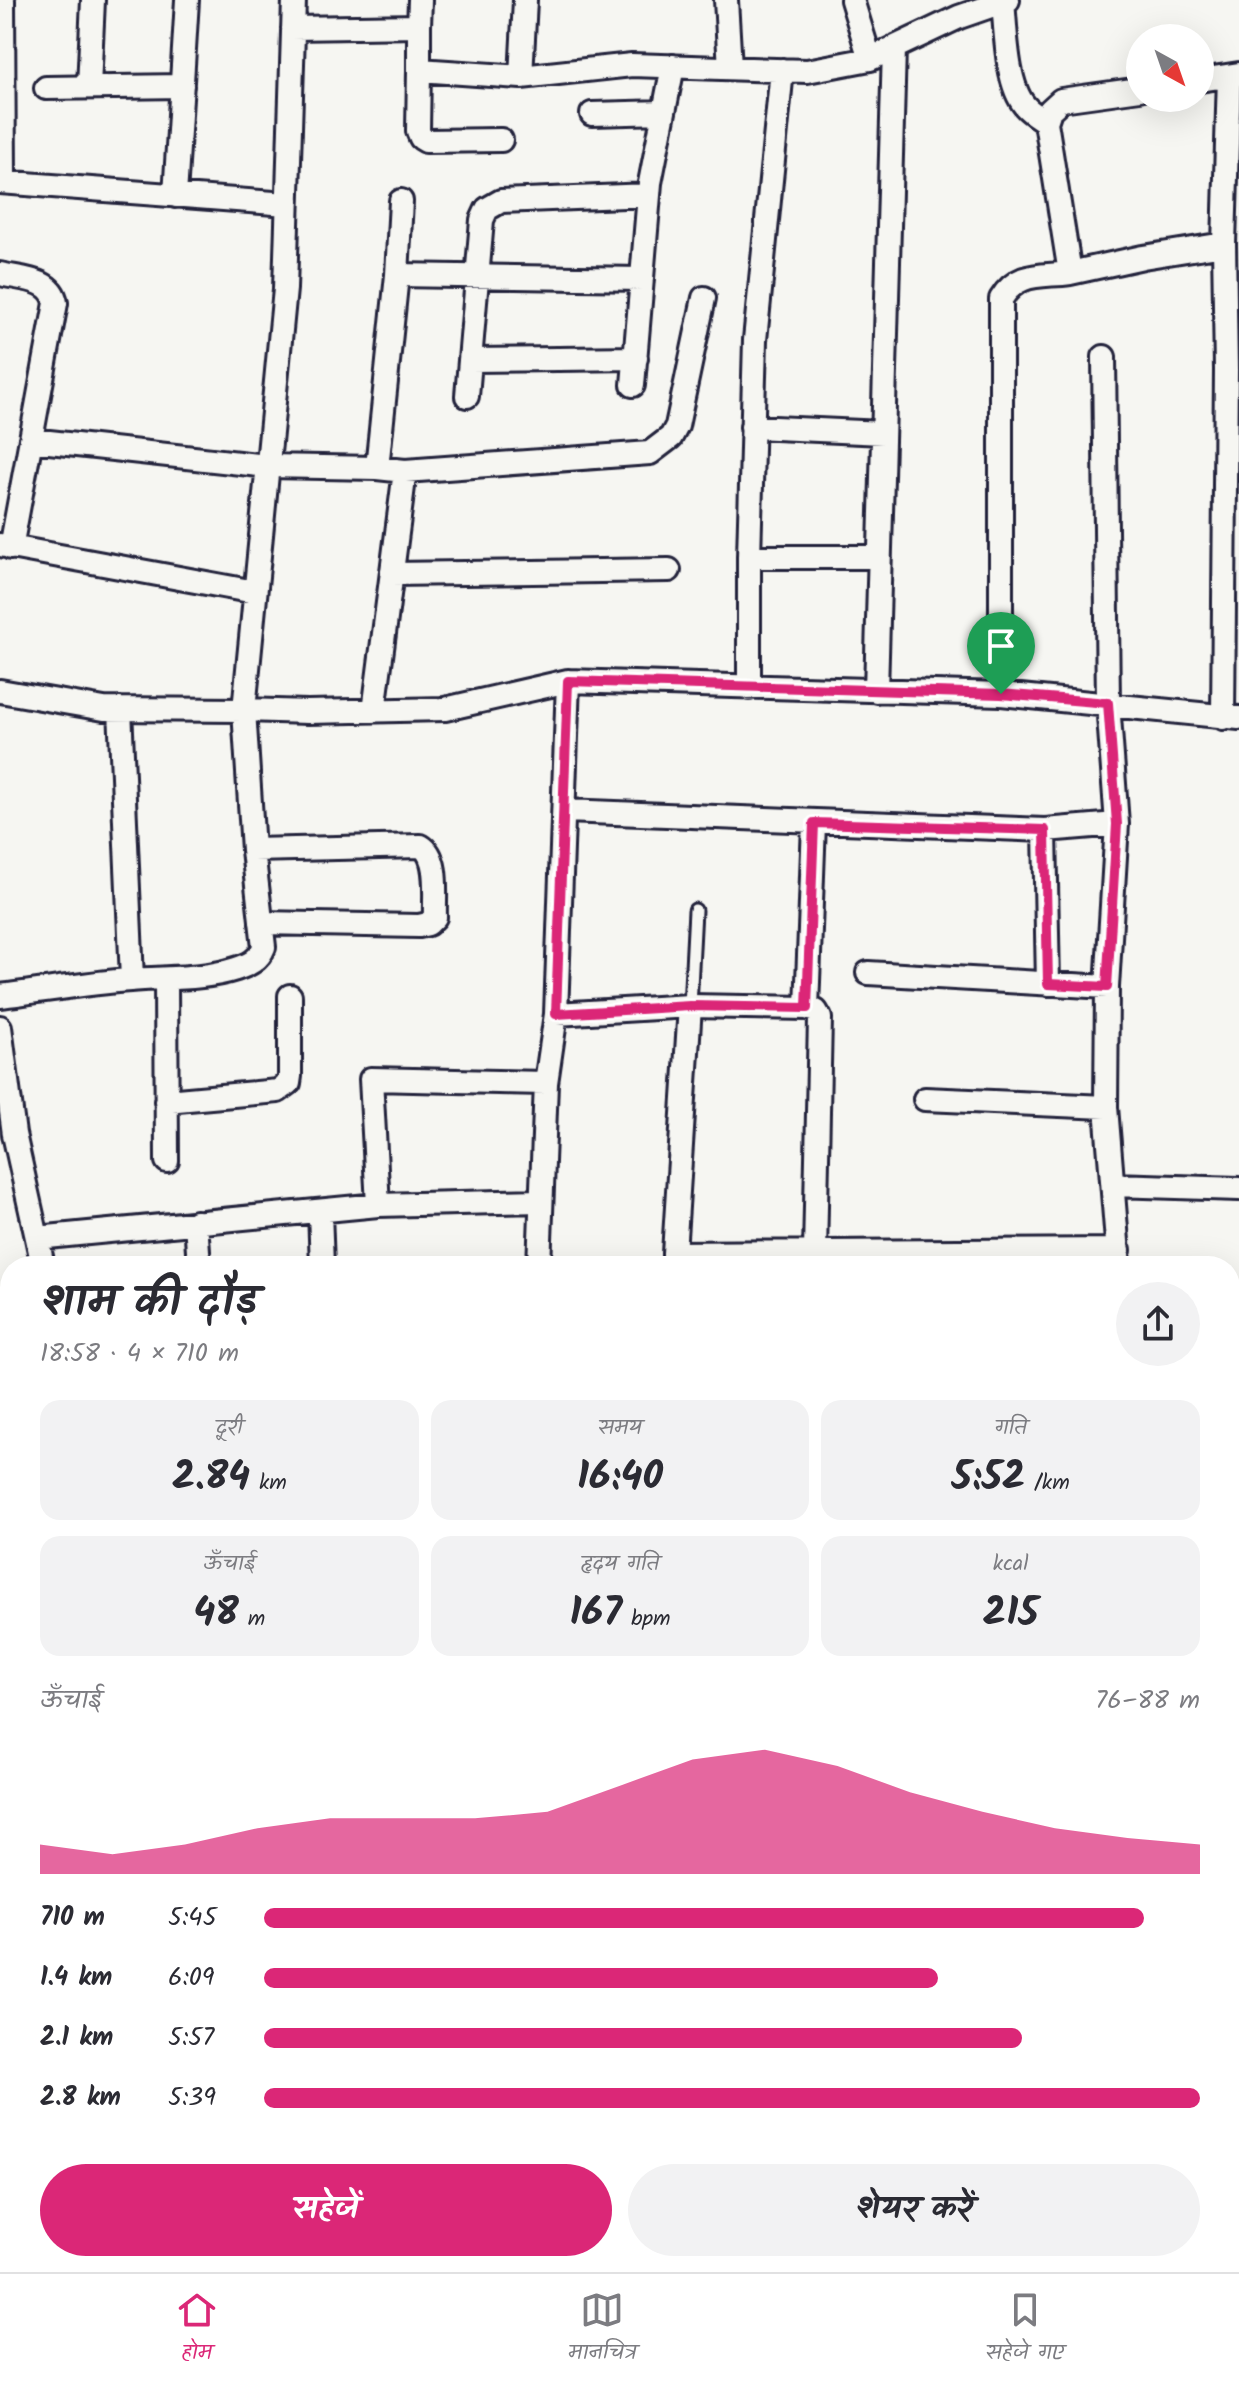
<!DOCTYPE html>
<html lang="hi">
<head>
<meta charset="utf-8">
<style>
	:root { --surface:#fff; --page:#f2f2f3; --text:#2b2b33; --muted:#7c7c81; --line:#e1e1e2; --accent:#db2777 }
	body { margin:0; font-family:Kalam,"Playpen Sans Deva",sans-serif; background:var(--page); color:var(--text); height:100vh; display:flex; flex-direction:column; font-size:30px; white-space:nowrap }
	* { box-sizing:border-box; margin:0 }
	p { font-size:26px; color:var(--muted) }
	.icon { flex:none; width:44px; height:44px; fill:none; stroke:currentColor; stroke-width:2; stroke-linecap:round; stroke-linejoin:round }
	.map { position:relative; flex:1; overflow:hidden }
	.sheet { position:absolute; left:0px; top:1256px; width:1240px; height:1016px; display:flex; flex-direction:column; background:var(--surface); border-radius:32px 32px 0 0; box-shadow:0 8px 32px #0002 }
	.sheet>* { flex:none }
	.needle { width:52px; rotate:140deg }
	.fabs { position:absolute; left:1126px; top:24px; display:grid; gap:16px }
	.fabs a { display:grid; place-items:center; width:88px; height:88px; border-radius:50%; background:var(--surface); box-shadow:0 8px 32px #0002; font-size:40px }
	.pin { position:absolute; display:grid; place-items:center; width:68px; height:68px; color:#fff; margin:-82px -34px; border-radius:50% 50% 50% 0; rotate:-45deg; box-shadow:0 0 8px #0007 }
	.pin .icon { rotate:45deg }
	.round { display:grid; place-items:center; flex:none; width:84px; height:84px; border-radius:42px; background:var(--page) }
	.summary { display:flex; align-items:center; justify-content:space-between; height:136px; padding:0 40px }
	h1 { font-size:44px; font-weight:800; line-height:60px }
	.metrics { display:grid; grid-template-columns:repeat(3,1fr); gap:12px; height:136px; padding:8px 40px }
	.metrics div { display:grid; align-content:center; border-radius:20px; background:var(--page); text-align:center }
	.metrics b { font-size:40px; font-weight:800 }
	.metrics small { font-size:22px; font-weight:400 }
	.metrics p { font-size:22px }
	.chart { height:224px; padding:16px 40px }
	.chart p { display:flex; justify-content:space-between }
	.chart svg { width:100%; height:144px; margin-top:8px; fill:var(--accent); opacity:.7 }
	.action { display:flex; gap:16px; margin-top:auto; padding:16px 40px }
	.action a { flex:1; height:92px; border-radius:48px; background:var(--accent); color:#fff; font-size:32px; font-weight:800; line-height:92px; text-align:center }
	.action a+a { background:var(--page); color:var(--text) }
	ul { padding:0 40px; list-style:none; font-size:26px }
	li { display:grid; grid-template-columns:128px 96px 1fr; align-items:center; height:60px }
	li i { height:20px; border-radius:10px; background:var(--accent) }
	.dock { display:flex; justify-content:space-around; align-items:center; height:112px; border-top:2px solid var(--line); background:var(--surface); font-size:22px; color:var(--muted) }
	.dock a { display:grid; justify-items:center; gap:4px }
	.dock .selected { color:var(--accent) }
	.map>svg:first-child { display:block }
	.green { fill:#d7d7d7; stroke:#7c7c89; stroke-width:2 }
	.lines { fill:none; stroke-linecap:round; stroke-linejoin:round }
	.service-casing { stroke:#22223b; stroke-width:17 }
	.minor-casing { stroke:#22223b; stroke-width:28 }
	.service { stroke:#f6f6f2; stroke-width:11 }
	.minor { stroke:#f6f6f2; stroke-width:22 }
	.route-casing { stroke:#fff; stroke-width:16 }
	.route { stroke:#db2777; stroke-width:10 }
</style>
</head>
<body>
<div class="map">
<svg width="1239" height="2272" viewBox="0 0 1239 2272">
	<rect width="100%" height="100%" fill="#f6f6f2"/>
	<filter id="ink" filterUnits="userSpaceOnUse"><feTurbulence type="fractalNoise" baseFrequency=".0125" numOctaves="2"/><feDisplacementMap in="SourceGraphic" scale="16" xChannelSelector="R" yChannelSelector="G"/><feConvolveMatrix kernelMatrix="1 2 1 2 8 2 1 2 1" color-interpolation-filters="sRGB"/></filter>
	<g filter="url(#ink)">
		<!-- green -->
		<path class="green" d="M1239 1829V2198H1230V1830Z
			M1230 2211 1239 2212V2272H1114V2262H1230Z"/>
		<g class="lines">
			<defs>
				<path id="service" d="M690 1006 695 910"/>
				<path id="minor" d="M3 0 4 182
					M294 0 285 289 244 710 308 712 445 709 568 681 1001 694 1239 718
					M726 0 730 68
					M852 0 870 59
					M1003 2C1006 30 1006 84 1025 106 1031 113 1039 117 1046 122
					M419 26V70L521 77 632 65 807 71 870 59 959 17 1008 0
					M293 28 419 26 420 0
					M419 70 418 131 421 138 426 141 501 140
					M521 77 525 0
					M1200 80 1239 74
					M89 87 93 0
					M46 88 182 86
					M1140 89 1061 100 1050 110 1046 122 1070 273 1143 257 1224 244
					M592 114 664 112
					M0 182 287 204
					M175 196 187 0
					M0 274C21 279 52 278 56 303L11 548
					M397 275 642 279
					M1104 357 1108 703 1117 824
					M470 360 636 358
					M633 385 650 183 673 66
					M467 396 482 220 487 209 501 201 649 195
					M752 427 883 433
					M31 440 267 466 377 468 405 471 650 453 671 437 677 426 704 298
					M377 468 397 275 401 201
					M0 545 255 592
					M749 557H879
					M392 574 669 570
					M749 688V557L755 340 782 70
					M0 691 104 709 244 710 253 850 264 947C259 960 249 965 236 969 202 980 165 977 130 980 87 983 43 991 0 996
					M876 691 894 48
					M1001 694V299C1018 271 1040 277 1070 273
					M120 709 132 979
					M374 711 405 471
					M1223 718 1226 370 1224 244 1229 76
					M565 811 1045 830 1117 824 1107 987 1106 1107 1119 1266
					M1045 830 1048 984
					M253 850 421 846C440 857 434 897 435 917L428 924 419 926 261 923
					M868 973 1107 987
					M166 979 167 1161
					M807 1008 814 823
					M556 1014 690 1006
					M0 1027 14 1134 37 1238 378 1205 371 1079 546 1083
					M925 1099 1106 1107
					M166 1101 278 1091 289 1083 290 1076V996
					M1114 1185 1239 1189
					M378 1205 540 1201
					M320 1212 322 1266
					M196 1222 199 1266
					M37 1238 43 1266
					M674 1253 690 1006 807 1008 816 1011 820 1018 815 1253
					M539 1266 546 1083 556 1014 568 681
					M674 1266V1253L1119 1250
					M0 1379 10 1377
					M0 1528 10 1526
					M1230 1741 1238 1723 1239 1704
					M0 1888 10 1928
					M0 1962 7 1959 10 1952
					M0 1975 10 1993
					M0 2142 10 2140
					M899 2262 953 2272
					M499 2272 500 2262
					M566 2272 568 2262
					M636 2272 639 2262
					M731 2272 733 2262
					M979 2272 982 2262"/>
			</defs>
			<!-- service casing -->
			<use href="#service" class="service-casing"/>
			<!-- minor casing -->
			<use href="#minor" class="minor-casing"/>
			<!-- service -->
			<use href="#service" class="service"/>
			<!-- minor -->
			<use href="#minor" class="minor"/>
		</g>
	</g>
	<g class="lines" filter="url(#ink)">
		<defs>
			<path id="route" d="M568 681 1001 694 1108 703 1117 824 1107 987 1048 984 1045 830 814 823 807 1008 690 1006 556 1014Z"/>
		</defs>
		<!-- route casing -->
		<use href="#route" class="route-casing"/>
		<!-- route -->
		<use href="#route" class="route"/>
	</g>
</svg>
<div class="fabs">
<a><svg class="needle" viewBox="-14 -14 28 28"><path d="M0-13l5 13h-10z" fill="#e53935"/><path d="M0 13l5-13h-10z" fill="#7c7c81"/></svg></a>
</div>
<div class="pin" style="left:1001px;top:694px;background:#1e9e55"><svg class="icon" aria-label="arrive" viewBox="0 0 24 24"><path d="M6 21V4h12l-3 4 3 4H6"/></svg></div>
<section class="sheet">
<div class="summary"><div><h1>शाम की दौड़</h1><p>18:58 · 4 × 710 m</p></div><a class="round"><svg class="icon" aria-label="share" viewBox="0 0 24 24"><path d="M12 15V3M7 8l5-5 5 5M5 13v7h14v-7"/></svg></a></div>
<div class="metrics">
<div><p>दूरी</p><b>2.84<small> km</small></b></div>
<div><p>समय</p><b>16:40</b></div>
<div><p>गति</p><b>5:52<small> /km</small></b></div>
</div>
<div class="metrics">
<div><p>ऊँचाई</p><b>48<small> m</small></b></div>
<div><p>हृदय गति</p><b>167<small> bpm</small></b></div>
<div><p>kcal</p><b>215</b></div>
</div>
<div class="chart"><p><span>ऊँचाई</span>76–88 m</p>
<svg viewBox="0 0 160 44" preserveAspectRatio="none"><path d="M0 44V35L10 38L20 35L30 30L40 27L50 27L60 27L70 25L80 17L90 9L100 6L110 11L120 19L130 25L140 30L150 33L160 35V44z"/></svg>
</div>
<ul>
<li><b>710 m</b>5:45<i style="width:94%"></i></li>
<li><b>1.4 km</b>6:09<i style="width:72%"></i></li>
<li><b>2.1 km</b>5:57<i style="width:81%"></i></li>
<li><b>2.8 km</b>5:39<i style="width:100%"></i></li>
</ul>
<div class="action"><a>सहेजें</a><a>शेयर करें</a></div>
</section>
</div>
<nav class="dock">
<a class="selected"><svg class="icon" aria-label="home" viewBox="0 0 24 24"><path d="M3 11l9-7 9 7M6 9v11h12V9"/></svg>होम</a>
<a><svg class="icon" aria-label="map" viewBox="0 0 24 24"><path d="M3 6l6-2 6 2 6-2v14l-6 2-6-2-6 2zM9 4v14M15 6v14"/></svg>मानचित्र</a>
<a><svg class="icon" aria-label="saved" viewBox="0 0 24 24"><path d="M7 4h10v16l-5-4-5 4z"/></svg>सहेजे गए</a>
</nav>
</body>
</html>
